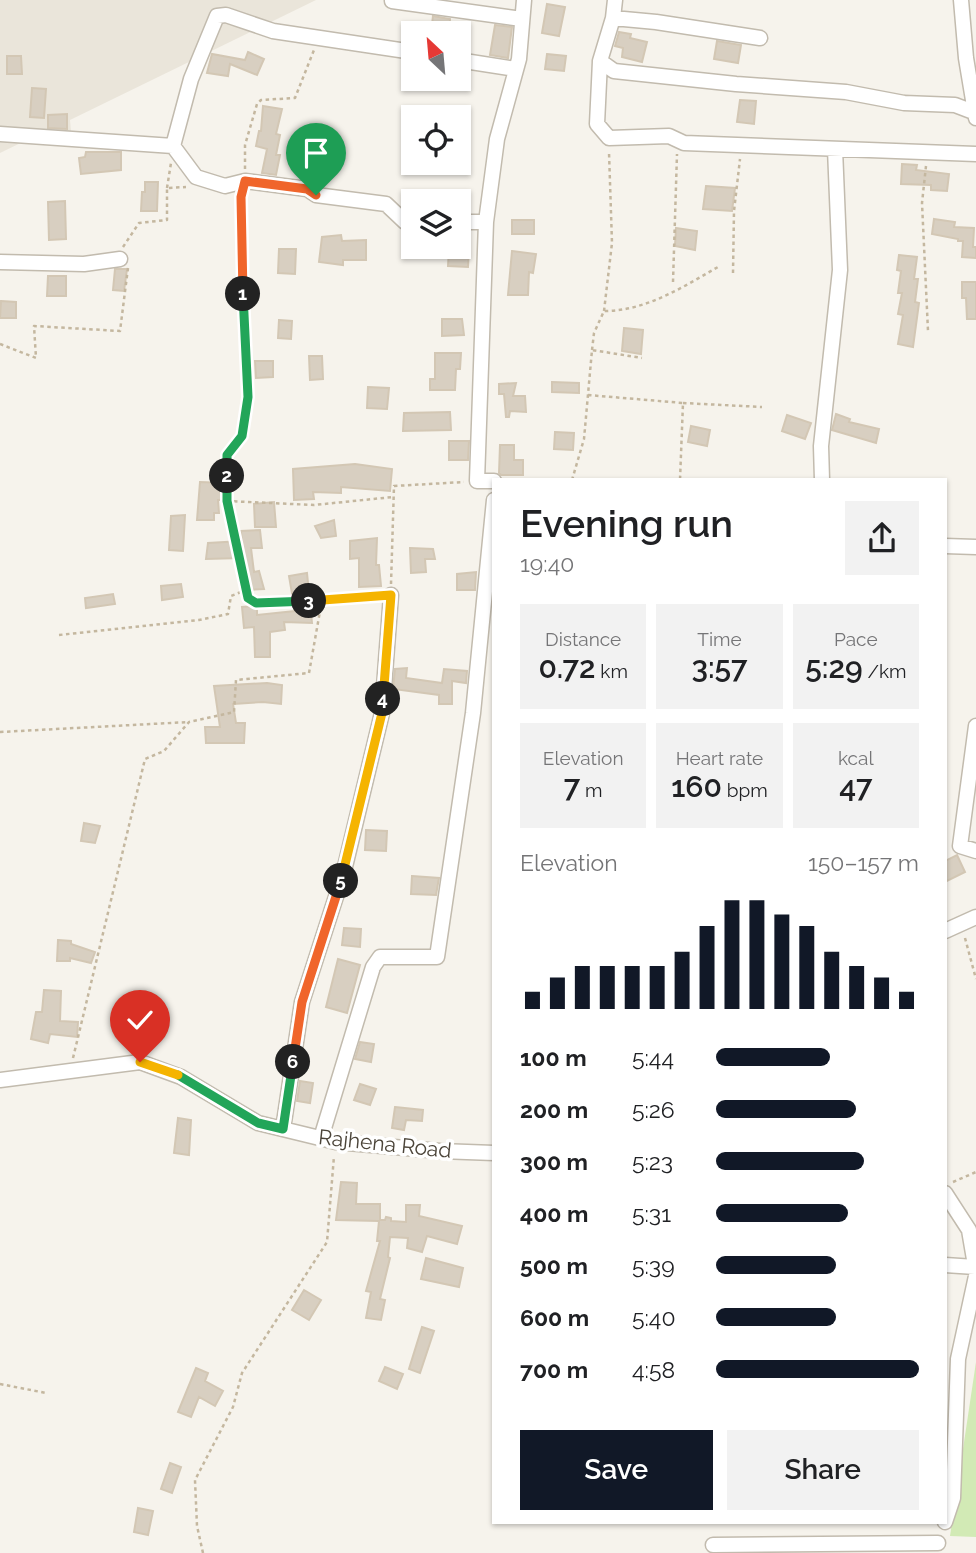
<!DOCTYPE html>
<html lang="en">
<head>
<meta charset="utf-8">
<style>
	:root { --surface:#fff; --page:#f2f2f2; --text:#202124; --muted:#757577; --accent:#111827 }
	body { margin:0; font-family:Raleway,sans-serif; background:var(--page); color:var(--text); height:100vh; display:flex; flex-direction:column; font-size:26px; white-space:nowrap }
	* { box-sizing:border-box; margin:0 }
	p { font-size:23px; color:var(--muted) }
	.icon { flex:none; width:38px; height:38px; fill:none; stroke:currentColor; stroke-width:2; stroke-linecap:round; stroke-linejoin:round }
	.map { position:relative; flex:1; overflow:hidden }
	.details { position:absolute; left:492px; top:478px; width:455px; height:1046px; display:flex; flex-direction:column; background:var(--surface); border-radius:0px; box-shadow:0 2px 5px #0004 }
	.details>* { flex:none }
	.needle { width:46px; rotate:334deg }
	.tools { position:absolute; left:401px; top:21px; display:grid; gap:14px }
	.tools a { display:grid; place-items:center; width:70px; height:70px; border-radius:0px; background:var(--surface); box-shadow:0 2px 5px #0004; font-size:35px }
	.pin { position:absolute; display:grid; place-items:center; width:60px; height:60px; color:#fff; margin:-72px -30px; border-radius:50% 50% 50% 0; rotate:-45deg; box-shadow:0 0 7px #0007 }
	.pin .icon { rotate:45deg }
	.km { position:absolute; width:35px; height:35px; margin:-18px; border-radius:50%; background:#222; color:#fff; font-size:19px; line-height:35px; text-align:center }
	.round { display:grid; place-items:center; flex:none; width:74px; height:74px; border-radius:0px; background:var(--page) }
	.summary { display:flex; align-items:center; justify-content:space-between; height:119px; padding:0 28px }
	h1 { font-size:38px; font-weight:600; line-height:52px }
	.stats { display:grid; grid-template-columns:repeat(3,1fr); gap:10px; height:119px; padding:7px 28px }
	.stats div { display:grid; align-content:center; border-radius:0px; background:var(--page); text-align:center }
	.stats b { font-size:30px; font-weight:600 }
	.stats small { font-size:19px; font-weight:400 }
	.stats p { font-size:19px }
	.chart { height:196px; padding:14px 28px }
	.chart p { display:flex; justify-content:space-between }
	.chart svg { width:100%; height:126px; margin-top:7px; stroke:var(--accent); stroke-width:6 }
	.button { display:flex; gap:14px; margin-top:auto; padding:14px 28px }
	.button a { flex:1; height:80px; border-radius:0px; background:var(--accent); color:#fff; font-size:28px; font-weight:600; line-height:80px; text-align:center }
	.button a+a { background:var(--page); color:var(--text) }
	ul { padding:0 28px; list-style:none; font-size:23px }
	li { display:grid; grid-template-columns:112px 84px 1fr; align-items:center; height:52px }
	li i { height:18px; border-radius:9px; background:var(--accent) }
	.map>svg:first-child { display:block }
	.residential { fill:#eae5da }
	.green { fill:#d2eab5 }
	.building { fill:#d8cfc1; stroke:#d3c7b4; stroke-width:2 }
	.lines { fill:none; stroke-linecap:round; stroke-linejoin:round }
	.minor-casing { stroke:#c2bbae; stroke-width:17 }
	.path { stroke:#c4b79f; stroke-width:2.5; stroke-dasharray:3.5 3.5; stroke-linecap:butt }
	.minor { stroke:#fff; stroke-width:14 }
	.split-1-casing { stroke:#fff; stroke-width:14 }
	.split-2-casing { stroke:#fff; stroke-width:14 }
	.split-3-casing { stroke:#fff; stroke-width:14 }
	.split-4-casing { stroke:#fff; stroke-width:14 }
	.split-5-casing { stroke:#fff; stroke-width:14 }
	.split-6-casing { stroke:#fff; stroke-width:14 }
	.split-7-casing { stroke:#fff; stroke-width:14 }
	.split-8-casing { stroke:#fff; stroke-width:14 }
	.split-1 { stroke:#f0652b; stroke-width:9 }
	.split-2 { stroke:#22a559; stroke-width:9 }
	.split-3 { stroke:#22a559; stroke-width:9 }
	.split-4 { stroke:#f5b400; stroke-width:9 }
	.split-5 { stroke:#f5b400; stroke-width:9 }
	.split-6 { stroke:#f0652b; stroke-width:9 }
	.split-7 { stroke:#22a559; stroke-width:9 }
	.split-8 { stroke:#f5b400; stroke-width:9 }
	.labels { text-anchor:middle; stroke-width:7; stroke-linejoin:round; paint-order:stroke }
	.street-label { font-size:21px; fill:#4b4439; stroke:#fff }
</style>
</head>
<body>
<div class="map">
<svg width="976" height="1553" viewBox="0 0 976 1553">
	<rect width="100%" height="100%" fill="#f6f3ec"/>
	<!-- residential -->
	<path class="residential" d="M0 0H316L70 120 71 132 39 134 0 153Z"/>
	<!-- green -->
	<path class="green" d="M976 1362V1537L950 1536Z"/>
	<!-- building -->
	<path class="building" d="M547 4 565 7 559 36 542 33Z
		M433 16 450 19 449 33H431Z
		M495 25 512 27 508 58 490 55Z
		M619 32 631 34 630 38 647 42 642 62 622 57 623 48 615 46Z
		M717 41 741 45 738 63 714 59Z
		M248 52 264 59 257 75 230 64 228 76 207 73 212 54 245 60Z
		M547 54 566 56 564 71 545 69Z
		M7 56H21L22 74H7Z
		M32 88 46 89 44 118 30 117Z
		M740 100 756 101 754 124 737 122Z
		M263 106 282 109 276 134 280 135 276 155H280L276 175 262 173 267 149 256 146 259 131H261Z
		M67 114V129L48 128V115Z
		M86 152H121V170L81 174 79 158 85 157Z
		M317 158 334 160 332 177 315 175Z
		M902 164 917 165 916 170 949 174 947 191 931 190V185L901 184Z
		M145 182H158L157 211H141L142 192H145Z
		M706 186 735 188 732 211 703 209Z
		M65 201 66 239 49 240 48 202Z
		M934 219 955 222 954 227 974 228 973 247H976V258L962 257 963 241H958V239L932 234Z
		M512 220H534V234H512Z
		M676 228 697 231 695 250 675 246Z
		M341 235 342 241 366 240V260H343V265L319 262 322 237Z
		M449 248 469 249 468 267 448 266Z
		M279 249H296L295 274 278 273Z
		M512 251 536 254 533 273 529 272 528 295H508Z
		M899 255 917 257 914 279H918L915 302 919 303 913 347 898 344 903 315 898 314 902 293H898L901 271 897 270Z
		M115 269H127L124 291 113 290Z
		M48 276H66V296H47Z
		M962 282H976V319H967L966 298H962Z
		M1 301 16 302V318H0Z
		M442 319H462L464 335 442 336Z
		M279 320 292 321 291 339 278 338Z
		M624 328 643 330 641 354 622 351Z
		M435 353H461L460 369H456L455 390H430V379H435Z
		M309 356H322L323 379 310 380Z
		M255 361H273V377L256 378Z
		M552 382 579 383V393L552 392Z
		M516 383 513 396H525L526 412 510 411 509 417H506L504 394H499V384Z
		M368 387 389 388 387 409 367 408Z
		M450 412 451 430 403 431 404 413Z
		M836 414 850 419 849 422 879 429 876 443 832 430Z
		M787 415 811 423 805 439 782 431Z
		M691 426 710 430 707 446 688 442Z
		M555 432 574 433 573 450 554 449Z
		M449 441H469L468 460H449Z
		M500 445H514V460H523V475H501L499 473Z
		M355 464 392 469 390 491 341 487V493L313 492 314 499 294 500 293 469Z
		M200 482 225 483V500H218L219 513H214V520H197Z
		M274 502 276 527H255L254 504Z
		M185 515 183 551 169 550 171 516Z
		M334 520 336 536 321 538 315 526Z
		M260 530 262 548H251L254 572 259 571 264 589 247 590 242 558 206 559 208 543 242 541 241 531Z
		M377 538 376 565H379L381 586 359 587V558L350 559V541Z
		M410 548 433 549 435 559H425L426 572 411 573Z
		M476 572 475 590H457V574Z
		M307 573 312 623 284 622 285 630 270 632V657H255L254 627 244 628 242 607 257 606V615L295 611 289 576Z
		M181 584 183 597 162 600 161 586Z
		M113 594 115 604 86 608 85 598Z
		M407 668 406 678 442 683 444 669 467 671 466 683 452 681V704H439V695L393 689 395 669Z
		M267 683 282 685 281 704 263 702 233 704 236 723H245L244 743H206L205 727H220L214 686Z
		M84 823 100 826 95 843 81 841Z
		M366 830 387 831 386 851 365 850Z
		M957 855 965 872 945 882V861Z
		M412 876 439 878 436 895 411 894Z
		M344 928 361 929 360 947 342 945Z
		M58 940 71 941V944L95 952 91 963 70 958V961H57Z
		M338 959 360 965 347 1013 326 1007Z
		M44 990 61 991 60 1021 78 1022 77 1037 50 1034 48 1043 31 1039 36 1012H42Z
		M360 1042 374 1044 371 1062 355 1059Z
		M300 1081 313 1083 310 1103 297 1101Z
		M360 1084 376 1089 370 1105 354 1100Z
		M395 1107 423 1110 422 1121 406 1120 404 1130 392 1128Z
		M178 1118 191 1120 189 1155 174 1153Z
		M341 1182 357 1183 356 1204H380V1220H385L386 1217 391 1218V1221L406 1222V1205H420L419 1216 462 1226 457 1244 427 1236 422 1252 407 1248 408 1238 390 1237 388 1257 390 1258 380 1299 385 1300 381 1320 366 1318 371 1292 366 1291 380 1241H377L379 1221 336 1220Z
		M426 1258 463 1268 459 1287 421 1279Z
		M304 1290 321 1300 309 1320 292 1310Z
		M422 1327 434 1331 420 1373 409 1369Z
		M385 1367 403 1374 397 1389 379 1381Z
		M196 1368 208 1373 205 1381 223 1391 215 1406 199 1397 191 1417 178 1412Z
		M170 1463 181 1467 172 1493 161 1489Z
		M138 1508 153 1511 148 1535 134 1532Z"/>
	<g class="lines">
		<defs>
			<path id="minor" d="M961 0 966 58 976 118
				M392 1 522 19
				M613 18 615 0
				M760 38 656 22 613 18 600 61 614 71 736 84 846 92 904 103 955 105 976 113
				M458 60 516 69
				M600 61 597 124 609 138 669 136 684 143 976 154
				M0 134 173 146 196 177 225 186 245 181 307 189 316 195 386 204 405 222H413
				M173 146 191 79 217 16 226 15 273 31 413 52
				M458 222H486
				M0 262 84 264 120 259
				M822 480 821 446 840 270 835 149
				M494 481H477L486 222 497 139 519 59 524 0
				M945 546 976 547
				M976 726 960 846 976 851
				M945 931 976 917
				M0 1080 140 1062 181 1077 258 1123 336 1142 440 1151 494 1153
				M283 1129 302 1002 343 875 382 713 391 595
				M321 1138 373 967 380 957H437L473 713 494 500
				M945 1193 969 1230 976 1271
				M945 1265 975 1267
				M945 1522 953 1498 958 1359 976 1276
				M713 1545 938 1543"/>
		</defs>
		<!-- minor casing -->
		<use href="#minor" class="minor-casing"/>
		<!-- path -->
		<path class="path" d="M926 166 922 203 928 331
			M245 169V145L257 104 261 100 295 98 314 50
			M167 188 171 163
			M241 196 242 285 248 397 242 436 227 455V501L248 598 256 603 322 600
			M123 247 139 223 167 220V188L186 187
			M733 273 734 211 740 159
			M673 282 677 154
			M604 311 612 243 609 152
			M0 344 36 358 34 326 120 331 128 268
			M592 350 594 333 604 311C646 311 683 287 718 267
			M588 395 683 403 680 480
			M683 403 762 407
			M572 480 584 439 592 350 642 358
			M227 501 314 505 393 497
			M391 584 394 486 464 482
			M59 635 199 620 228 614 231 596 246 590
			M0 732 189 722
			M965 938 976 979
			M73 1058 145 759 164 751 189 722 234 712 236 680 309 673 322 600 378 596
			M953 1182 976 1172
			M0 1384 46 1393
			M203 1553 197 1526 195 1480 233 1407 242 1373 327 1242 334 1156"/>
		<!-- minor -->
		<use href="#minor" class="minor"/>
	</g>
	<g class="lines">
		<defs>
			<path id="split-1" d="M243 294 241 197 245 181 307 189 316 195"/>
			<path id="split-2" d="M227 476V455L242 436 248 397 243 294"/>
			<path id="split-3" d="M227 476V501L248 598 256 603 309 601"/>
			<path id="split-4" d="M309 601 391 595 383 699"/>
			<path id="split-5" d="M341 881 382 713 383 699"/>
			<path id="split-6" d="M293 1062 302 1002 341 881"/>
			<path id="split-7" d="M178 1075 258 1123 283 1129 293 1062"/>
			<path id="split-8" d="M140 1062 178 1075"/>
		</defs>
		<!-- split-1 casing -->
		<use href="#split-1" class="split-1-casing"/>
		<!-- split-2 casing -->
		<use href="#split-2" class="split-2-casing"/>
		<!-- split-3 casing -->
		<use href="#split-3" class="split-3-casing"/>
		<!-- split-4 casing -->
		<use href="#split-4" class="split-4-casing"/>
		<!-- split-5 casing -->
		<use href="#split-5" class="split-5-casing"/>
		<!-- split-6 casing -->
		<use href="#split-6" class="split-6-casing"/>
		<!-- split-7 casing -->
		<use href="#split-7" class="split-7-casing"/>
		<!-- split-8 casing -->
		<use href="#split-8" class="split-8-casing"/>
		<!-- split-1 -->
		<use href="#split-1" class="split-1"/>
		<!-- split-2 -->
		<use href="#split-2" class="split-2"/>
		<!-- split-3 -->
		<use href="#split-3" class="split-3"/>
		<!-- split-4 -->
		<use href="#split-4" class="split-4"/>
		<!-- split-5 -->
		<use href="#split-5" class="split-5"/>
		<!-- split-6 -->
		<use href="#split-6" class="split-6"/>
		<!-- split-7 -->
		<use href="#split-7" class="split-7"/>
		<!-- split-8 -->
		<use href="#split-8" class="split-8"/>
	</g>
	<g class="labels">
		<!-- street labels -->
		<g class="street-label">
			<text transform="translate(385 1144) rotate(6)" y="7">Rajhena Road</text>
		</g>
	</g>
</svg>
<div class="tools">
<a><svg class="needle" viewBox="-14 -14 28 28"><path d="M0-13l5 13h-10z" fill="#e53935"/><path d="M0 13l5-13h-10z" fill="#757577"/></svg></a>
<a><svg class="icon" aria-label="locate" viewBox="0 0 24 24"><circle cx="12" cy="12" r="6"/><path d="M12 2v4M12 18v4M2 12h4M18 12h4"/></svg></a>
<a><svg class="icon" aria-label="layers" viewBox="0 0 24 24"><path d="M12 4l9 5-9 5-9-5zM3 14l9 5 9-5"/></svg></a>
</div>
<div class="pin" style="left:316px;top:195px;background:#1e9e55"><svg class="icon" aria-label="arrive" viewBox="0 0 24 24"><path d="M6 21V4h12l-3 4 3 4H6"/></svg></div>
<div class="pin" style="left:140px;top:1062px;background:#d93025"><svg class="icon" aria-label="check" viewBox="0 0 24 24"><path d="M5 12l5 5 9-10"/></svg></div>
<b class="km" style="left:243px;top:294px">1</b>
<b class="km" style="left:227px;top:476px">2</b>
<b class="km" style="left:309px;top:601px">3</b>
<b class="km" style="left:383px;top:699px">4</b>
<b class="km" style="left:341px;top:881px">5</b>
<b class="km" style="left:293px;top:1062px">6</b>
<section class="details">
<div class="summary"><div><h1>Evening run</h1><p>19:40</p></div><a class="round"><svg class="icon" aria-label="share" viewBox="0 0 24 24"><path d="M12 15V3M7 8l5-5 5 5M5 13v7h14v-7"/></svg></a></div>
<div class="stats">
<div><p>Distance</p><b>0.72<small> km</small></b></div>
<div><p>Time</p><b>3:57</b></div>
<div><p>Pace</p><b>5:29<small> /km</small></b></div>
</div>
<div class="stats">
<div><p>Elevation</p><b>7<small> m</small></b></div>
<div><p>Heart rate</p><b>160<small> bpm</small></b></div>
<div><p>kcal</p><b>47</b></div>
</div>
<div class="chart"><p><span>Elevation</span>150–157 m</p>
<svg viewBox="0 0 160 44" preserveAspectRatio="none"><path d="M5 44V38M15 44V33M25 44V29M35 44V29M45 44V29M55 44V29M65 44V24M75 44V15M85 44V6M95 44V6M105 44V11M115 44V15M125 44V24M135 44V29M145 44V33M155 44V38"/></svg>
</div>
<ul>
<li><b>100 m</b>5:44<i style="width:56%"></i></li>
<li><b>200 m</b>5:26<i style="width:69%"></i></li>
<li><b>300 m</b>5:23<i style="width:73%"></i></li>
<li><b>400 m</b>5:31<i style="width:65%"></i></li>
<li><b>500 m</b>5:39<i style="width:59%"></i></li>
<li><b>600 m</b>5:40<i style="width:59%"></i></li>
<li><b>700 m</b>4:58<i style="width:100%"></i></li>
</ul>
<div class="button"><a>Save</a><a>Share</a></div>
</section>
</div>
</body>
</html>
